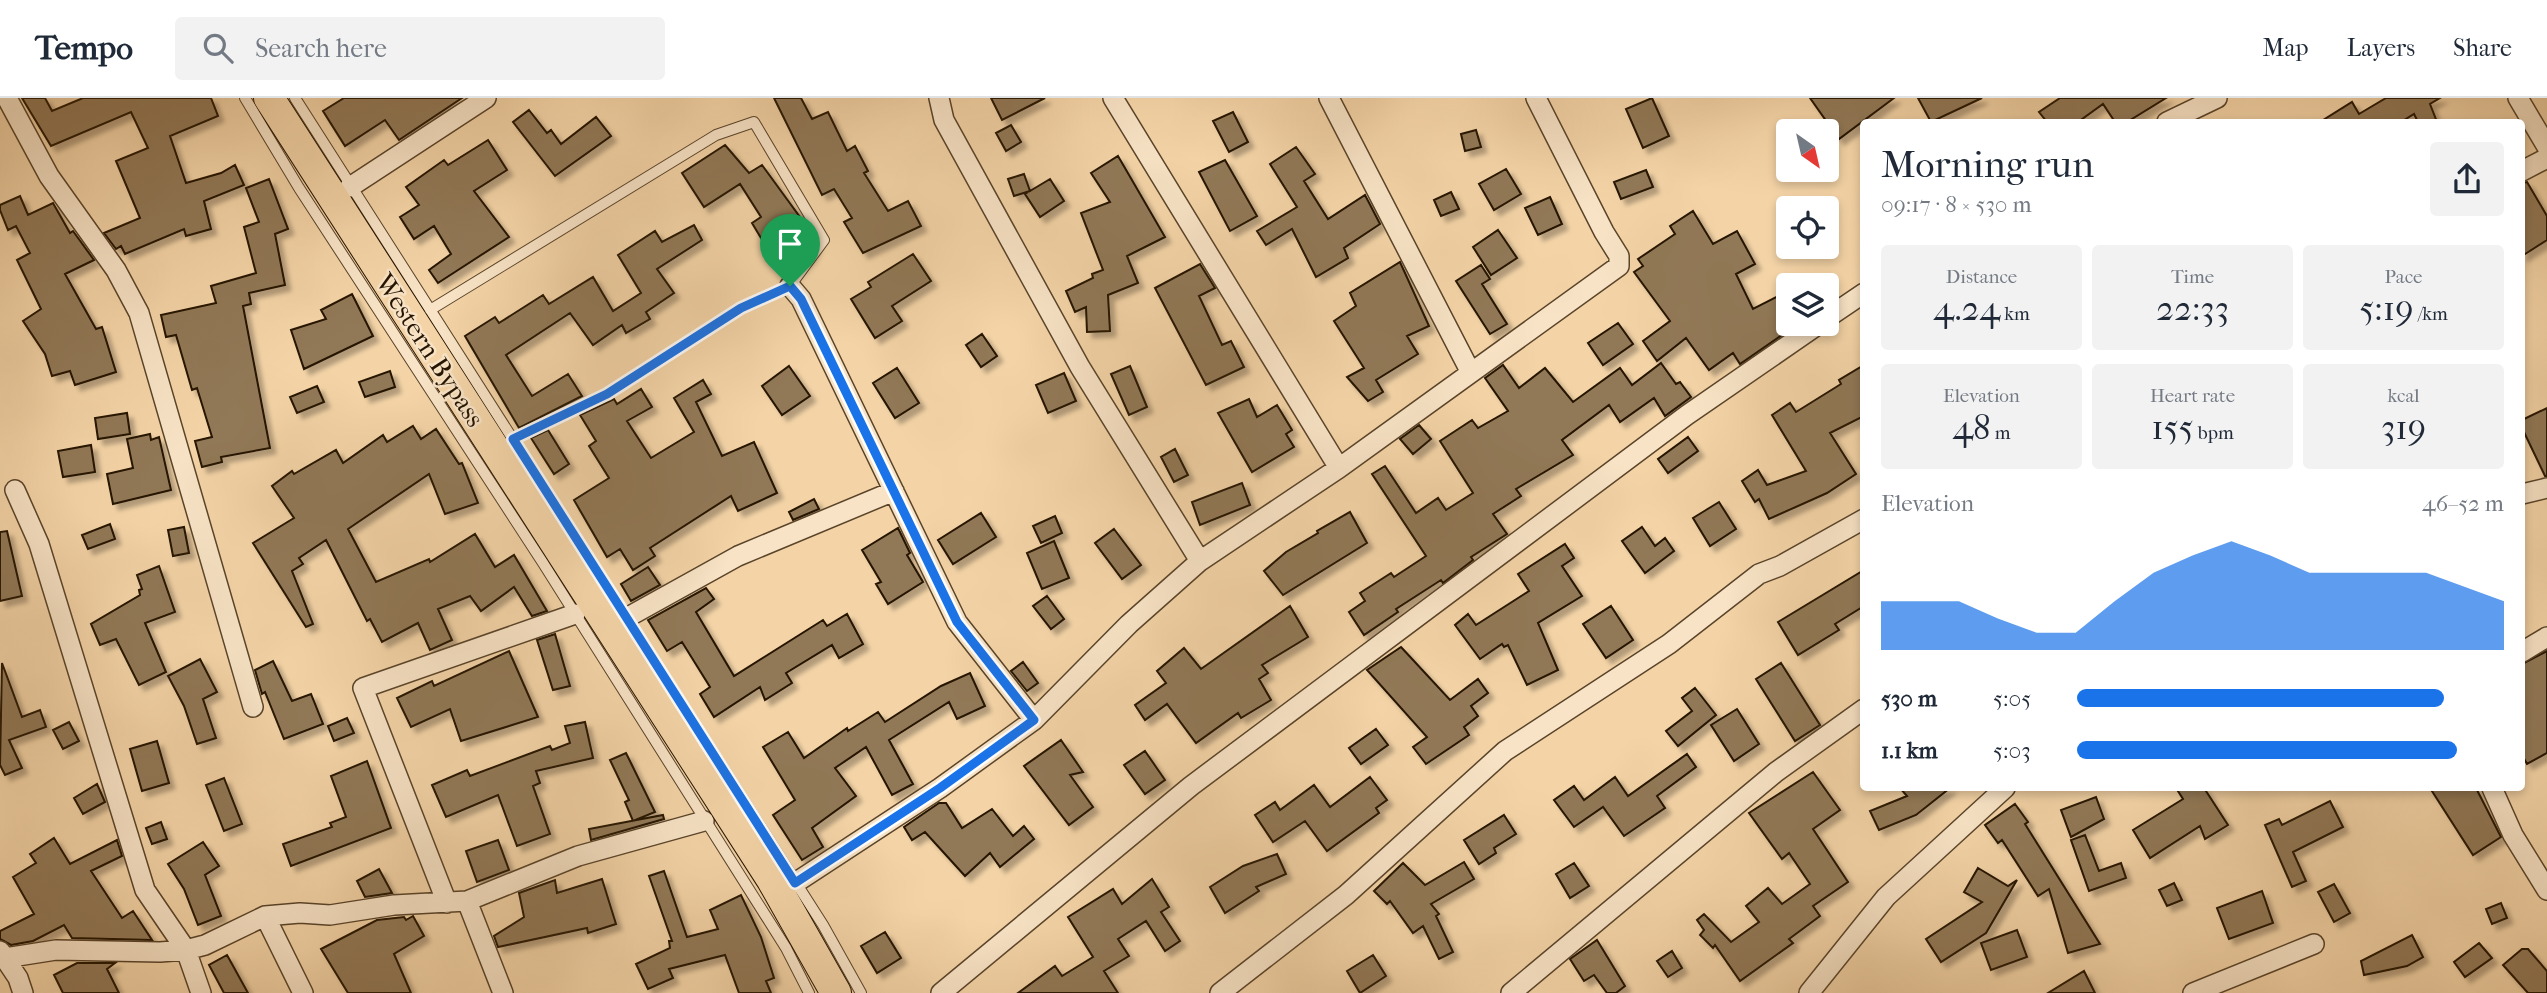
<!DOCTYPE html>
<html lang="en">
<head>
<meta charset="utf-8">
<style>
	:root { --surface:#fff; --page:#f2f2f3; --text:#1f2937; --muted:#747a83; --line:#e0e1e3; --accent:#1a73e8 }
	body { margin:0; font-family:"IM FELL French Canon",serif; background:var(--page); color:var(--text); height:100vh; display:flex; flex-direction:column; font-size:26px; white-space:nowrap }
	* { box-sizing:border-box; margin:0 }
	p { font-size:23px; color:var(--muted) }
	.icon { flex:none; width:38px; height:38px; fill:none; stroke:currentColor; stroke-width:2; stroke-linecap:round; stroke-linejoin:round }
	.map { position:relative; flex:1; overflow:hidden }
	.side { position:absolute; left:1860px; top:21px; width:665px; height:672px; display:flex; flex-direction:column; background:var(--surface); border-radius:7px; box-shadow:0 4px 10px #0003 }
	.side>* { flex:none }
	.needle { width:46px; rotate:146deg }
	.fabs { position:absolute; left:1776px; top:21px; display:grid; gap:14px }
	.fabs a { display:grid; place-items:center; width:63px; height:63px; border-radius:7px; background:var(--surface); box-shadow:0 4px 10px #0003; font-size:35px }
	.pin { position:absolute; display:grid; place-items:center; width:60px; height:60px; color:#fff; margin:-72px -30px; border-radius:50% 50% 50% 0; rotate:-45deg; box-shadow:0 0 7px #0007 }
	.pin .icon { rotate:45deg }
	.round { display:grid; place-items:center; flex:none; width:74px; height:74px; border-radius:7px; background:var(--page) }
	.summary { display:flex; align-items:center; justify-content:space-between; height:119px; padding:0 21px }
	h1 { font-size:38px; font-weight:600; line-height:52px }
	.stats { display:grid; grid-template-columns:repeat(3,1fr); gap:10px; height:119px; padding:7px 21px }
	.stats div { display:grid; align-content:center; border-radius:7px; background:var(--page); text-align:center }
	.stats b { font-size:35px; font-weight:600 }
	.stats small { font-size:19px; font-weight:400 }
	.stats p { font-size:19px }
	.chart { height:196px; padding:14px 21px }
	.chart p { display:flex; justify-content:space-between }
	.chart svg { width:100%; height:126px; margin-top:7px; fill:var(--accent); opacity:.7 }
	ul { padding:0 21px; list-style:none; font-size:23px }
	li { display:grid; grid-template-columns:112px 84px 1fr; align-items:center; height:52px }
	li i { height:18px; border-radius:9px; background:var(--accent) }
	header { display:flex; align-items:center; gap:42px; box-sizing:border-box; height:98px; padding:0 35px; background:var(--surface); border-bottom:2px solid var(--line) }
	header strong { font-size:33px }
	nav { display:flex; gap:38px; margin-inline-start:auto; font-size:24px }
	.search { width:490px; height:63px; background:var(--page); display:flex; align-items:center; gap:18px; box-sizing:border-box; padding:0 24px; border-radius:7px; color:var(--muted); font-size:26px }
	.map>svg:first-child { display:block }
	.building { fill:#917857; stroke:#251401; stroke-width:2; filter:url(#shadow) }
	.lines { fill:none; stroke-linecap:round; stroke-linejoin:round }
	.lane-casing { stroke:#59442a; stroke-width:12 }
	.street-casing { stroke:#59442a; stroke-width:22 }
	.primary-casing { stroke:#251401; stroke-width:32 }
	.lane { stroke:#f8e3c6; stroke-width:10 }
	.street { stroke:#f8e3c6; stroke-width:19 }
	.primary { stroke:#f4d4a7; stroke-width:30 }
	.route-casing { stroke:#fff; stroke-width:14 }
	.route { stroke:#1a73e8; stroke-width:9 }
	.labels { text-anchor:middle; stroke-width:5; stroke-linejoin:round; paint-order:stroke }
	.street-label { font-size:26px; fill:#251401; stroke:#f8e3c6 }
</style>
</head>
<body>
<header>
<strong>Tempo</strong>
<div class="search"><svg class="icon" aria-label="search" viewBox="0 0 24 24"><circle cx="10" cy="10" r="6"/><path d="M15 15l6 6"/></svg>Search here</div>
<nav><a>Map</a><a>Layers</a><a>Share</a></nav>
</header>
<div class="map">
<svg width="2547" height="895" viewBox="0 0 2547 895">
	<defs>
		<filter id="shadow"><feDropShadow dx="5.5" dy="5.5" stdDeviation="2" flood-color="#0004"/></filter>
	</defs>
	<rect width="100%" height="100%" fill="#f4d4a7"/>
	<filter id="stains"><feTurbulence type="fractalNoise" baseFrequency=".00286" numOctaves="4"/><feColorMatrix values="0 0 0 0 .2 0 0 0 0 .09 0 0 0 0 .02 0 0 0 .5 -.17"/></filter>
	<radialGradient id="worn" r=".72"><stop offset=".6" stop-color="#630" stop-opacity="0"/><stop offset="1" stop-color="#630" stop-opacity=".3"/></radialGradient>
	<!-- building -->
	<path class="building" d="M22 0H45L52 13 83 0H211L218 18 170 38 186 85 221 75 235 67 244 87 204 103 211 131 186 138 184 131 125 156 121 148 116 151 104 135 140 120 116 63 148 50 131 14 51 48Z
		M344 0H462L399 42 385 22 345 48 323 13Z
		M774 0H801L812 21 828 14 847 53 855 48 868 73 864 75 888 113 908 103 921 128 863 155 844 124 852 120 834 91 822 97Z
		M991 0H1045L1002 22Z
		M1652 0 1669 38 1643 50 1626 11Z
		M1810 0H1894L1839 41Z
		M1918 0H1982L1931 24Z
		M2060 0H2166L2127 24H2115L2103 6 2078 24H2047L2039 14Z
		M2386 0H2440L2430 6 2437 24H2418L2414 16 2401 24H2320L2352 4 2359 16Z
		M529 12 547 35 551 32 561 46 596 19 611 38 555 78 513 24Z
		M1233 14 1248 44 1229 54 1213 23Z
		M1011 27 1021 44 1006 53 996 35Z
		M1476 32 1481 49 1465 53 1461 36Z
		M488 42 507 72 474 93 509 139 438 185 429 172 451 156 434 128 414 141 400 119 419 107 406 89 444 62 448 67Z
		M725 47 749 75 762 67 805 126 767 150 752 125 761 119 740 86 704 109 682 75Z
		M1296 49 1315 76 1304 83 1328 121 1365 97 1380 126 1344 150 1348 160 1316 179 1292 131 1266 147 1257 133 1297 109 1270 66Z
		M1118 58 1165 139 1127 158 1138 185 1108 197 1110 233 1087 234 1086 209 1075 214 1066 193 1093 180 1092 176 1103 172 1081 115 1110 104 1091 75Z
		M1225 62 1257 118 1230 133 1199 74Z
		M1506 71 1521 96 1494 112 1479 86Z
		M1646 72 1653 89 1621 101 1614 84Z
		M1024 76 1030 93 1014 98 1008 81Z
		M269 81 288 131 275 136 285 187 249 195 251 206 243 208 270 350 221 359 222 364 202 369 195 343 212 339 197 290 192 292 176 237 166 239 161 217 216 205 211 188 256 175 244 129 259 124 246 90Z
		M1050 81 1064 103 1040 119 1025 96Z
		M2527 84 2547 118V142L2522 158V85Z
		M1451 94 1459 111 1441 118 1434 102Z
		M20 98 28 117 53 105 70 135 73 133 94 162 65 176 96 231 102 229 116 274 75 287 70 273 52 278 45 256 23 223 41 211 17 162 30 155 16 128 8 132 0 112V107Z
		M1550 99 1562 126 1538 137 1525 110Z
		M1693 113 1713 146 1737 133 1755 166 1736 176 1753 211 1788 193V226H1798L1740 266 1733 255 1709 272 1686 240 1657 263 1643 243 1670 223 1634 174 1643 168 1638 161 1675 136 1670 128Z
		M694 127 702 142 657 171 674 195 646 214 650 221 626 235 622 227 593 247 570 215 506 257 532 298 568 276 582 298 519 330 465 238 495 219 499 225 543 197 549 206 593 179 613 213 641 195 618 157 655 133 662 144Z
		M1498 132 1517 160 1491 177 1473 149Z
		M913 156 931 183 892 208 902 223 875 240 851 201 871 189 868 184Z
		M1400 164 1429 228 1407 238 1418 256 1376 282 1383 294 1368 303 1347 279 1364 270 1334 223 1356 208 1350 195Z
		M1200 166 1215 190 1199 198 1222 247 1231 243 1244 269 1206 287 1155 190Z
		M1481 167 1490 181 1482 186 1507 226 1490 236 1456 183Z
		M352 196 373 238 304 271 291 232 326 221 321 212Z
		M1618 225 1633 246 1603 267 1588 245Z
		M982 236 997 258 981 269 966 247Z
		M1661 265 1676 286 1680 284 1691 299 1665 318 1654 300 1620 324 1609 307 1562 342 1573 357 1516 391 1521 398 1493 416 1507 436 1471 459 1473 462 1443 485 1441 482 1396 511 1398 514 1364 537 1349 514 1365 503 1360 495 1391 475 1394 479 1426 458 1372 376 1385 368 1416 415 1438 400 1446 412 1473 395 1440 343 1472 322 1478 330 1508 313 1485 280 1503 267 1519 290 1545 270 1573 304 1620 270 1632 287Z
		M1864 267V318L1830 335 1856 376 1827 395 1769 421 1759 401 1755 404 1742 383 1758 372 1767 387 1806 373 1772 317 1790 305 1796 314 1841 286 1839 282Z
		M789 268 810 298 782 317 762 288Z
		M1130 268 1147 309 1129 317 1111 276Z
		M897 270 919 305 895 320 873 285Z
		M390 273 395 289 365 299 359 284Z
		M1064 275 1076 303 1048 315 1036 287Z
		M703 282 711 296 696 304 722 358 754 344 777 395 738 413 731 398 650 450 655 458 633 472 620 451 607 459 574 402 609 380 589 348 596 343 580 317 614 301 617 306 641 291 652 309 627 323 651 360 694 334 674 300Z
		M317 288 324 304 297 315 290 299Z
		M1249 301 1257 319 1277 307 1292 332 1286 336 1294 349 1252 374 1218 315Z
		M2547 310V378H2545L2522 330V322Z
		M127 315 130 336 98 341 95 320Z
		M1419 327 1431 341 1413 356 1400 341Z
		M413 328 421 341 436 331 459 366 462 365 478 405 445 416 429 376 348 431 376 484 429 461 430 464 475 436 495 469 514 457 547 513 532 518 514 489 481 513 470 498 438 511 452 542 430 552 418 525 382 544 370 521 367 523 326 442 299 460 303 466 292 473 313 526 306 529 253 445 294 420 272 388 292 373 294 376 336 352 343 365 383 337 387 344Z
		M548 332 569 366 554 376 531 340Z
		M150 336 151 342 159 339 171 392 113 406 107 376 133 370 127 341Z
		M1688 339 1698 353 1668 375 1658 361Z
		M91 347 95 374 63 379 58 353Z
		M1175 351 1188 377 1174 384 1161 359Z
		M1242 385 1250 407 1200 427 1192 404Z
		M814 401 819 411 793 422 789 414Z
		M1719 404 1736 431 1710 448 1693 420Z
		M1350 414 1367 445 1283 497 1264 473 1286 454 1318 435 1317 433Z
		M981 415 996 439 953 466 938 442Z
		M1055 418 1062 435 1041 445 1033 428Z
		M110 426 115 441 88 451 82 437Z
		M184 429 189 455 173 458 168 432Z
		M1642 429 1655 448 1665 440 1674 453 1645 475 1622 443Z
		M898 430 910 455 907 457 923 484 888 506 876 486 881 484 862 452Z
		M1114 431 1141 467 1122 481 1095 445Z
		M7 433 22 498 0 503V434Z
		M1054 443 1069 480 1042 491 1027 455Z
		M1565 446 1574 460 1562 468 1582 498 1538 525 1558 572 1527 587 1508 547 1504 549 1502 546 1480 561 1455 527 1468 516 1476 527 1529 493 1518 476Z
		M159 468 175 514 145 525 166 574 139 587 116 541 100 547 91 526 140 497 139 492 142 491 137 477Z
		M648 469 660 487 631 503 621 486Z
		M1864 472V508L1835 526 1839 532 1798 557 1778 524Z
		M706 490 714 501 696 514 734 578 823 522 827 528 847 516 863 546 839 560 832 547 786 575 792 585 765 602 760 589 714 619 700 596 710 589 682 544 667 553 648 522Z
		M1047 498 1064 521 1051 531 1033 508Z
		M1290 508 1308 539 1262 567 1268 575 1259 581 1271 602 1241 620 1238 615 1196 645 1167 606 1145 622 1135 607 1166 585 1157 573 1184 550 1201 571Z
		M1611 508 1633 542 1606 560 1583 526Z
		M555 536 570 588 553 592 537 542Z
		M1401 549 1450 602 1478 581 1488 595 1471 608 1478 618 1464 629 1469 637 1426 666 1413 649 1427 639 1367 572Z
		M509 553 538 619 461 643 450 611 411 629 397 600 432 583 434 588Z
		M2547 553V655L2527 666 2522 657V566Z
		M200 561 217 594 203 601 216 640 197 646 184 608 168 578Z
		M273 563 292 603 311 596 323 626 284 641 265 594 262 596 255 572Z
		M1023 564 1038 585 1027 593 1011 573Z
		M2 565 22 619 40 612 46 629 9 642 22 670 5 677 0 667Z
		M1781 565 1820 627 1795 643 1756 581Z
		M970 575 985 608 957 621 949 604 889 642 913 686 892 697 866 649 835 670 856 698 812 730 823 749 802 762 773 717 795 702 763 649 788 634 804 660 847 630 848 633 878 614 885 624 941 588Z
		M1695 590 1716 617 1678 648 1666 633 1692 613 1682 600Z
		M1737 611 1759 646 1734 663 1711 627Z
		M347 620 354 635 334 643 328 628Z
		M69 624 79 643 63 651 53 632Z
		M585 624 593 660 536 673 540 685 533 688 550 736 517 748 498 697 446 719 432 687 467 672 470 678 550 648 552 652 570 645 565 628Z
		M1376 631 1388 647 1361 666 1349 650Z
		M1061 642 1083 674 1070 677 1093 709 1069 727 1024 668Z
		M157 643 169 685 142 693 130 651Z
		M1145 653 1165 682 1145 696 1124 667Z
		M626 655 655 714 633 723 625 704 629 702 610 662Z
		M1687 656 1696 669 1657 698 1665 710 1624 738 1603 709 1574 729 1554 702 1574 688 1584 702 1615 679 1628 698Z
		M367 663 391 730 291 768 283 746 332 729 330 725 346 719 331 678Z
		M1813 674 1840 712 1813 731 1848 784 1813 808 1820 818 1789 841 1793 845 1740 883 1715 847 1713 850 1700 837 1704 832 1697 822 1704 816 1731 844 1759 824 1746 808 1768 790 1782 806 1810 786 1789 755 1782 761 1749 715Z
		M1370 679 1387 702 1376 710 1379 715 1327 753 1305 723 1273 744 1255 717 1275 704 1280 712 1314 687 1330 709Z
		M224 680 242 726 224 733 206 687Z
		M97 686 105 704 83 716 74 700Z
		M1900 690H1950L1916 717 1879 732 1870 713 1907 698Z
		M2176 690H2204L2228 727 2205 741 2200 728 2150 760 2133 732 2183 701Z
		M2430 690H2476L2501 739 2473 757Z
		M2096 699 2104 721 2071 739 2061 712Z
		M2330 703 2343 729 2293 754 2306 783 2292 789 2265 727 2279 721 2282 727Z
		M939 705H946L962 730 992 711 1013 738 1024 728 1034 741 1000 769 990 755 965 778 925 734 912 742 904 729Z
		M2015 706 2028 724 2025 726 2100 846 2068 855 2049 791 2038 798 2002 742 1998 745 1985 727Z
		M663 717 664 721 591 742 589 731Z
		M1504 717 1516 736 1494 750 1496 755 1479 766 1464 742Z
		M161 724 167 741 152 746 146 730Z
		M2085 737 2099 773 2121 765 2126 780 2089 793 2071 742Z
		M54 740 70 766 117 742 122 758 91 773 122 820 133 813 152 842 72 840 64 827 33 843 11 847 0 841V833L34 816 13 779 36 765 30 756Z
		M498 742 509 772 477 784 466 753Z
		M203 744 219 768 205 777 221 818 198 827 184 791 168 766Z
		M1277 756 1286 776 1256 789 1259 793 1225 815 1210 789 1243 768Z
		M1464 764 1474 781 1431 806 1439 816 1436 818 1453 854 1439 861 1423 828 1413 835 1390 803 1387 806 1374 793 1403 765 1425 787Z
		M1574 765 1589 788 1570 800 1556 776Z
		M1978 770 2008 788 2017 782 1986 835 1941 864 1926 841 1982 804 1964 794Z
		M379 771 392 795 365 799 357 783Z
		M664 773 687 839 718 831 710 812 741 797 761 839 774 880 766 883 771 895H739L725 857 669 871 673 880 648 891 636 866 670 850 669 843H672L649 778Z
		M602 781 616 826 588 835 587 830 498 849 494 838 524 819 519 795 555 782 557 795Z
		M1152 781 1169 809 1161 814 1180 843 1165 853 1146 823 1118 841 1129 858 1104 873 1118 895H1018L1055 868 1062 878 1093 859 1068 819 1113 791 1122 806Z
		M2174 785 2182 802 2167 808 2159 792Z
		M2334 786 2350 815 2334 824 2318 794Z
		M2262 793 2273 825 2229 841 2217 810Z
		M2501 805 2507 820 2492 826 2486 811Z
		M413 818 424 838 394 856 411 895H348L321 851 377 822 404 819 406 822Z
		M2017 832 2027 859 1991 872 1981 845Z
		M885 834 901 860 877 875 861 848Z
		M2412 837 2423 859 2407 868 2364 877 2361 863Z
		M1597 842 1625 888 1616 895H1607L1594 877 1584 883 1570 861Z
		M2479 845 2492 860 2465 879 2454 864Z
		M2522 851H2528L2547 873V895H2528L2503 867Z
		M1672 853 1682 870 1668 879 1657 863Z
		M227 857 248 895H224L209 867Z
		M1373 857 1386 878 1360 895 1347 873Z
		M77 865H115L107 871 119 895H63L54 877Z
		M2084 873 2095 895H2048Z"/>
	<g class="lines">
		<defs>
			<path id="lane" d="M245 0 299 90 543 465 786 850 809 895
				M295 0 823 827 861 895
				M430 212 716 37 754 24 824 142 790 188 741 210 607 296 513 341"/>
			<path id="street" d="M7 0 49 78 116 172 139 215 253 609
				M1113 0 1339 370
				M1329 0 1470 273
				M2518 0 2547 49
				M2167 24 2217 0
				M2522 73 2547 60
				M350 89 486 0
				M790 188 801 201 957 524 1034 622
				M1827 220 1864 195
				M15 392 39 446 145 792 186 852 201 895
				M2522 396 2547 390
				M1200 463 1339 370 1619 168V158L1604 134 1536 0
				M628 519 738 458 894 393
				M2522 554 2547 539
				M2492 690 2513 737 2547 792
				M795 785 940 690 1034 622 1129 526 1200 463 1080 269 944 22 939 0
				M467 803 503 895
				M447 805 363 590 575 516
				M265 818 303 895
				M0 853 18 880 23 895
				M5 860 56 852 160 854 186 852 205 847 265 818 300 815 330 817 394 807 467 803 578 758 704 723
				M941 895 1191 688 1687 317 1819 226
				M1220 895 1346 797 1505 653 1669 546 1759 476 1780 468 1864 421
				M1511 895 1776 674 1864 611
				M1809 895 1886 799 2005 690
				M2193 895 2314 846"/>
			<path id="primary" d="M269 0 772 782 836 895"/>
		</defs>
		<!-- lane casing -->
		<use href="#lane" class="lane-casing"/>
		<!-- street casing -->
		<use href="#street" class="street-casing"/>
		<!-- primary casing -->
		<use href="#primary" class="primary-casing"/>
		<!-- lane -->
		<use href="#lane" class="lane"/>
		<!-- street -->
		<use href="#street" class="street"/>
		<!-- primary -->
		<use href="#primary" class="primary"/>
	</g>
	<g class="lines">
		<defs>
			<path id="route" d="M790 188 801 201 957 524 1034 622 940 690 795 785 513 341 607 296 741 210Z"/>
		</defs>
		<!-- route casing -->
		<use href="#route" class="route-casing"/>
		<!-- route -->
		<use href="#route" class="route"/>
	</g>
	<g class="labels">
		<!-- street labels -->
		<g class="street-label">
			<text transform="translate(430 252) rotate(57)" y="9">Western Bypass</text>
		</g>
	</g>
	<rect width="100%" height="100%" filter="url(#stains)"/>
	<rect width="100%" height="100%" fill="url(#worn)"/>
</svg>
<div class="fabs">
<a><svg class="needle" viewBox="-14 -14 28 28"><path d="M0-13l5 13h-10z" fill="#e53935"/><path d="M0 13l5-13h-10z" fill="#747a83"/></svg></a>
<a><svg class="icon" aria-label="locate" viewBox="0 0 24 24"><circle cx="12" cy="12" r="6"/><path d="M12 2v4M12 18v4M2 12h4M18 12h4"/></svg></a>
<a><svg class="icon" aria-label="layers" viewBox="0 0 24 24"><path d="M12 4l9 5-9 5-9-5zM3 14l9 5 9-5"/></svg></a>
</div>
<div class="pin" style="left:790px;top:188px;background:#1e9e55"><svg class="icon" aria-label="arrive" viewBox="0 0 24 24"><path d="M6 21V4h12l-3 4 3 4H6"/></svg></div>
<section class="side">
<div class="summary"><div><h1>Morning run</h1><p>09:17 · 8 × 530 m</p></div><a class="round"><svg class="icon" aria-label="share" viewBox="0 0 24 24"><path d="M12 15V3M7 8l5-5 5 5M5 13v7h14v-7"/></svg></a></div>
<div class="stats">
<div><p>Distance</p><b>4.24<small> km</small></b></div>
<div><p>Time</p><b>22:33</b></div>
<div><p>Pace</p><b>5:19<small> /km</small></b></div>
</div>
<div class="stats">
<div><p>Elevation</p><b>48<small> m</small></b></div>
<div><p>Heart rate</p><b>155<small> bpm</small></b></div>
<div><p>kcal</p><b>319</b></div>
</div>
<div class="chart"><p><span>Elevation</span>46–52 m</p>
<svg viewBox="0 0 160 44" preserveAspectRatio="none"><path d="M0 44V27L10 27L20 27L30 33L40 38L50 38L60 27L70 17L80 11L90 6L100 11L110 17L120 17L130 17L140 17L150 22L160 27V44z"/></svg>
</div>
<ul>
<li><b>530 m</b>5:05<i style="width:86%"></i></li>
<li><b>1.1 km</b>5:03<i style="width:89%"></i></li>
</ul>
</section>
</div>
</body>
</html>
